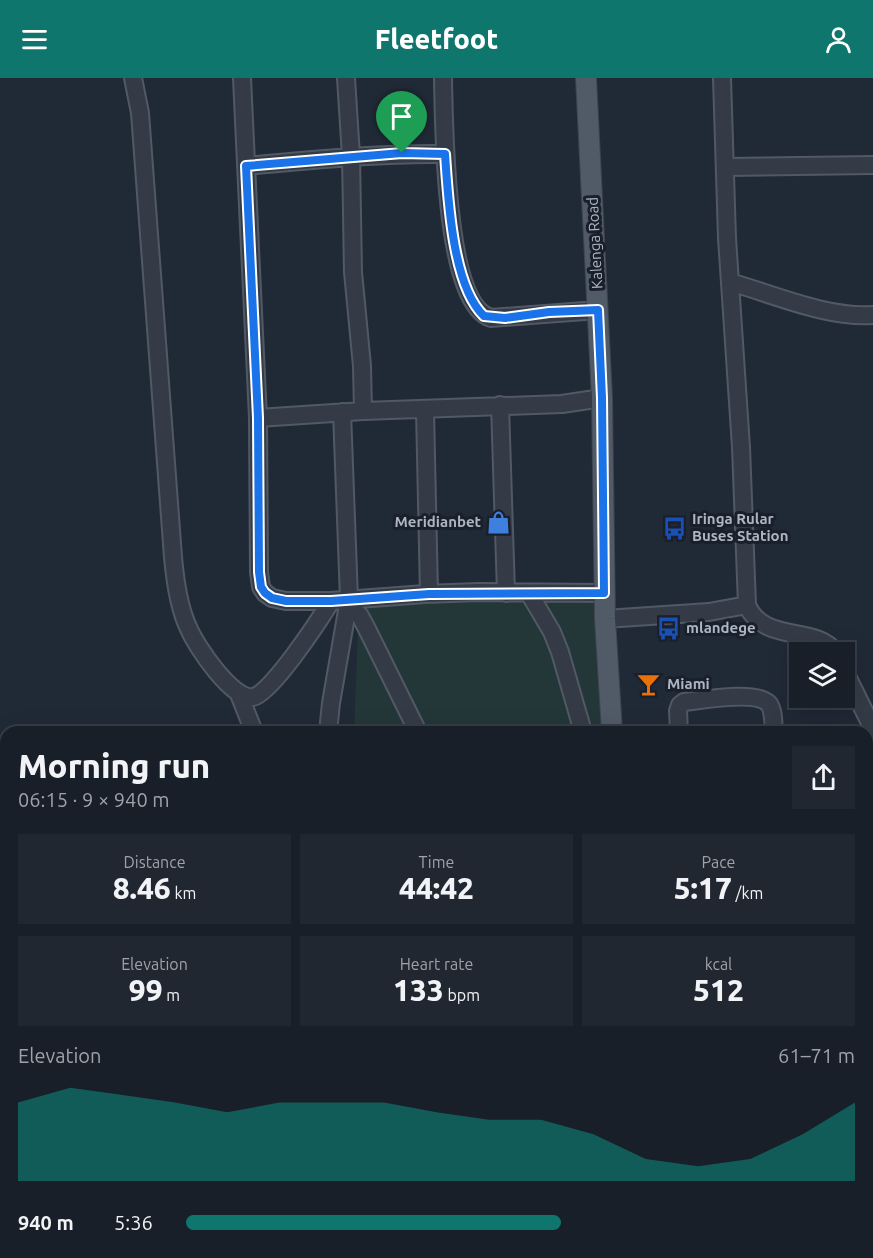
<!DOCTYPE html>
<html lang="en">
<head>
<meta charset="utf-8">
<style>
	:root { --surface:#181f28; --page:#212730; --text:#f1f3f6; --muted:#9fa2a8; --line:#363d45; --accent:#0f766e }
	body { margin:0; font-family:Ubuntu,sans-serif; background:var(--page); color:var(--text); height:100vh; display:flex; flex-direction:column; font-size:22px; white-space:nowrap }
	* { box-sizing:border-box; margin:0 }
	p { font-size:20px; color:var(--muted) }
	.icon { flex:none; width:33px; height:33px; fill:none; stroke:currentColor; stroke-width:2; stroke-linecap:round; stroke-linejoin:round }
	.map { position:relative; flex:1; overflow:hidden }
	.details { position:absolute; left:0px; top:648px; width:873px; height:532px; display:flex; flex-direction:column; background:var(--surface); border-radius:18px 18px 0 0; box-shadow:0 6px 24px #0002,0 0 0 2px var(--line) }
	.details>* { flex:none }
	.fabs { position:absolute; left:789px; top:564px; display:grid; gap:12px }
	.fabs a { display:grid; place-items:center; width:66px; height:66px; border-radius:0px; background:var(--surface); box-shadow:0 6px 24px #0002,0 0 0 2px var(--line); font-size:30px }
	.pin { position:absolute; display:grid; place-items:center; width:51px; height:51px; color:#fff; margin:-62px -26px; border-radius:50% 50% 50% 0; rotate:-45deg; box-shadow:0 0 6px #0007 }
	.pin .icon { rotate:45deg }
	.round { display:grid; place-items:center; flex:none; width:63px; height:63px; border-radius:0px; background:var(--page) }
	.overview { display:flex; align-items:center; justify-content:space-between; height:102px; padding:0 18px }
	h1 { font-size:33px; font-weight:800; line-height:45px }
	.stats { display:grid; grid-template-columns:repeat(3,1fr); gap:9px; height:102px; padding:6px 18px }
	.stats div { display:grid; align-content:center; border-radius:0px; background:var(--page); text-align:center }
	.stats b { font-size:30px; font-weight:800 }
	.stats small { font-size:16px; font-weight:400 }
	.stats p { font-size:16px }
	.chart { height:168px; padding:12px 18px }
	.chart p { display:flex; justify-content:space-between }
	.chart svg { width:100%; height:108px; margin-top:6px; fill:var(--accent); opacity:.7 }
	ul { padding:0 18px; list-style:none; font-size:20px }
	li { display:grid; grid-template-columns:96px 72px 1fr; align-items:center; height:45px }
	li i { height:15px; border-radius:8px; background:var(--accent) }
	header { display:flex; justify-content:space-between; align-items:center; height:78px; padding:0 18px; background:var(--accent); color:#fff; font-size:27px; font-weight:800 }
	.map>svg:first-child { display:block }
	.green { fill:#233638 }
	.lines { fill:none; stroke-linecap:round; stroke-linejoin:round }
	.minor-casing { stroke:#515964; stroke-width:20 }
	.major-casing { stroke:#3d4450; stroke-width:22 }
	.highway-casing { stroke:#3e4651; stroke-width:26 }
	.minor { stroke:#343b46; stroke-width:16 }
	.major { stroke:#515a67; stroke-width:20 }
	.highway { stroke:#6c6251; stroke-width:22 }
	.route-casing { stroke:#fff; stroke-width:12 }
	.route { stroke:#1a73e8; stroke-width:8 }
	.labels { text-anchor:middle; stroke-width:6; stroke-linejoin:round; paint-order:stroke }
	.street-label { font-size:15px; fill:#aeb6c3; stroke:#19202b }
	.poi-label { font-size:15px; font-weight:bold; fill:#aeb6c3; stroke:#19202b; text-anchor:start }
</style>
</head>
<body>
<header><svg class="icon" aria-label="menu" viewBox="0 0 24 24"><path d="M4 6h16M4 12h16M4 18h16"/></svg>Fleetfoot<svg class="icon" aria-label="person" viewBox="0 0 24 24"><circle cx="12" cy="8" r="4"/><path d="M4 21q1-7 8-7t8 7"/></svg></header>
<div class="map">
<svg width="873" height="1180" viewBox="0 0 873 1180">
	<rect width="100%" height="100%" fill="#202936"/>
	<!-- green -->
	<path class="green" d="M612 518 613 654H354L359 526Z"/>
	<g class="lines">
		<defs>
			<path id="minor" d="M133 0 140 35 173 479C175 502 179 531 189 551 196 568 233 623 253 619 271 616 320 541 331 523
				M242 0 258 340 259 494 261 509 265 515 272 520 286 523H331L425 516 478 514 604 515
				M346 0 351 78 353 194 362 288 363 333
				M443 0C444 43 444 226 491 240L598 232
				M722 0 727 160 741 369 747 527C763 566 817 547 835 574
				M246 88C313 82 379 75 445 76
				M726 89 873 87
				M730 204C775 217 827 240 873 237
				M500 327 506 515
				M425 332 429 516
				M258 340 363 333 562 326 602 320
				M529 515 552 554 560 574 583 654
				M348 526 360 538 366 549 418 654
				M605 541 709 534 747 527
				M844 592 873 651
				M239 616 254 654
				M328 654 331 625 349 521 342 334
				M679 654 678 633 680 627 684 624C702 622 757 612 769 626 774 633 773 645 774 654
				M867 846 873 843
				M612 1174 615 1180
				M574 1180 584 1174"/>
			<path id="major" d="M586 0 602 320 605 541 612 654"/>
			<path id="highway" d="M711 1174 714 1180
				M480 1180 481 1174"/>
		</defs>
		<!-- minor casing -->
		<use href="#minor" class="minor-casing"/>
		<!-- major casing -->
		<use href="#major" class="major-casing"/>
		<!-- highway casing -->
		<use href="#highway" class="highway-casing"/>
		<!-- minor -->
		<use href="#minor" class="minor"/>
		<!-- major -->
		<use href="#major" class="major"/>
		<!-- highway -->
		<use href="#highway" class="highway"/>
	</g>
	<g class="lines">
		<defs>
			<path id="route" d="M402 75 445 76C448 118 452 208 484 238L505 240 549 234 598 232 602 320 604 515 429 516 331 523H286L272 520 265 515 261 509 259 494 258 340 246 88Z"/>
		</defs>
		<!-- route casing -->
		<use href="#route" class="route-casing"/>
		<!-- route -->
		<use href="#route" class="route"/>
	</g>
	<!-- icons -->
	<defs>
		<symbol id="shop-bare" viewBox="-9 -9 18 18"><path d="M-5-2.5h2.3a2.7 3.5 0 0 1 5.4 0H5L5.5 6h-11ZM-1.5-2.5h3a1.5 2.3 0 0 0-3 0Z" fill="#3f7fe0" stroke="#19202b" stroke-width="2.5" paint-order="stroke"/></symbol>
		<symbol id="bus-bare" viewBox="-9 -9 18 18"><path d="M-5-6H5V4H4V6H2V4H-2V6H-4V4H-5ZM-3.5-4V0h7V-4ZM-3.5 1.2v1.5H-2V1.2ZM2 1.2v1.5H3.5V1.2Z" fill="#1a4fb4" stroke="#19202b" stroke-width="2.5" paint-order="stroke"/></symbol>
		<symbol id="bar-bare" viewBox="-9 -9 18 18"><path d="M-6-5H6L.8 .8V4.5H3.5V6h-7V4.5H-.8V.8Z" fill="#e8710a" stroke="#19202b" stroke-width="2.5" paint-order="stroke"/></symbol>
	</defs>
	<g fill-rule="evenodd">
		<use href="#shop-bare" x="482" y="428" width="33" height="33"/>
		<use href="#bus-bare" x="658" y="434" width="33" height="33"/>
		<use href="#bus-bare" x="652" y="534" width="33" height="33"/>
		<use href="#bar-bare" x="632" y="590" width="33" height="33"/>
	</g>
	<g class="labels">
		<!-- street labels -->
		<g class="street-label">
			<text transform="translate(595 165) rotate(-93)" y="5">Kalenga Road</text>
		</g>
		<!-- poi labels -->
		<g class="poi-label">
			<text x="692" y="446">Iringa Rular<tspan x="692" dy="17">Buses Station</tspan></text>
			<text x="481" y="449" text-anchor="end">Meridianbet</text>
			<text x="686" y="555">mlandege</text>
			<text x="667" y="611">Miami</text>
		</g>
	</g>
</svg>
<div class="fabs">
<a><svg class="icon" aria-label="layers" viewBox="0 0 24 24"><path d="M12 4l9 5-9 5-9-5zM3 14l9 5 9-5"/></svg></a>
</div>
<div class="pin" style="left:402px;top:75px;background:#1e9e55"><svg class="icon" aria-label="arrive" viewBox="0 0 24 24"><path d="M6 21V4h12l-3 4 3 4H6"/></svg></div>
<section class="details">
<div class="overview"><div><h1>Morning run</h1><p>06:15 · 9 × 940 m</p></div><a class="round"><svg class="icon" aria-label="share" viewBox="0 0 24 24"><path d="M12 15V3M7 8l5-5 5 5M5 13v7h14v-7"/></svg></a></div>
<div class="stats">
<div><p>Distance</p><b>8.46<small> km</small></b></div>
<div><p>Time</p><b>44:42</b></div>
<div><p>Pace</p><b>5:17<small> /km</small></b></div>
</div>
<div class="stats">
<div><p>Elevation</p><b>99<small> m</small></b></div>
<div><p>Heart rate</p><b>133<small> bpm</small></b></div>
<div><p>kcal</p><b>512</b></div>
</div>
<div class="chart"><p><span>Elevation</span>61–71 m</p>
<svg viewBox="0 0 160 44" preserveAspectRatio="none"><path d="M0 44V12L10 6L20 9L30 12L40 16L50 12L60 12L70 12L80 16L90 19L100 19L110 25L120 35L130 38L140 35L150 25L160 12V44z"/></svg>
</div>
<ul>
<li><b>940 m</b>5:36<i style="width:56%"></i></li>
</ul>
</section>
</div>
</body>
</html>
